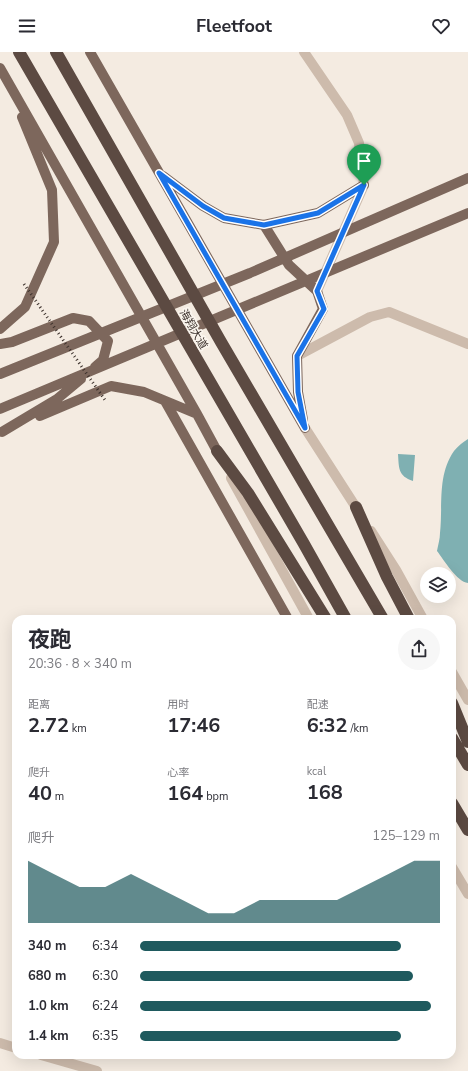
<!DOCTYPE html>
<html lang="zh">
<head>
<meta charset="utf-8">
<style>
	:root { --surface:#fff; --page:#f7f7f7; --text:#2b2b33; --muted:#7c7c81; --accent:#1f5a5e }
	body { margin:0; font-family:"Nunito Sans","Noto Sans SC",sans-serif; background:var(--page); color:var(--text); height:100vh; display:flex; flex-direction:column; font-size:15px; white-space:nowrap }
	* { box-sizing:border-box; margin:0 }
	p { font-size:13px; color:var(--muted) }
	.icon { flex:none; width:22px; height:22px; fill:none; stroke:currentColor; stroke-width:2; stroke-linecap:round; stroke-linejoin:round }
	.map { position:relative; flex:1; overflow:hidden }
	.sheet { position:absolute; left:12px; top:563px; width:444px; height:444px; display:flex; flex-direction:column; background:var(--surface); border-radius:12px; box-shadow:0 4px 16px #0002 }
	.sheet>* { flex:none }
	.tools { position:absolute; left:420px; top:515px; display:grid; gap:8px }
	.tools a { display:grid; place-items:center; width:36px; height:36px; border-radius:50%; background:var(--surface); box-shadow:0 4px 16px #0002; font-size:20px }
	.pin { position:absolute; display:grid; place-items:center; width:34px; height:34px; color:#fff; margin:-41px -17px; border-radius:50% 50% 50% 0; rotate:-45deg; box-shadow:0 0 4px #0007 }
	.pin .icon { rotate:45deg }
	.round { display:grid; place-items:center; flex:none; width:42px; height:42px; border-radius:21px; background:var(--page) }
	.overview { display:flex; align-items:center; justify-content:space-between; height:68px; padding:0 16px }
	h1 { font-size:22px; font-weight:700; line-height:30px }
	.stats { display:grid; grid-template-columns:repeat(3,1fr); gap:6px; height:68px; padding:4px 16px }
	.stats div { display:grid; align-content:center }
	.stats b { font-size:20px; font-weight:700 }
	.stats small { font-size:11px; font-weight:400 }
	.stats p { font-size:11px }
	.chart { height:112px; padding:8px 16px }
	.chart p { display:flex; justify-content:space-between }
	.chart svg { width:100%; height:72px; margin-top:4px; fill:var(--accent); opacity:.7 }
	ul { padding:0 16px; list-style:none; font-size:13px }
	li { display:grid; grid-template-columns:64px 48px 1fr; align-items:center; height:30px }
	li i { height:10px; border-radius:5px; background:var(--accent) }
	header { display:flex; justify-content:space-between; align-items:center; height:52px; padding:0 16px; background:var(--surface); font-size:18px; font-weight:700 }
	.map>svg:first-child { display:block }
	.water { fill:#7fb0b2 }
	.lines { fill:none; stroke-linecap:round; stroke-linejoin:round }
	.minor { stroke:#cdbbac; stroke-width:10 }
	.major { stroke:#7d675c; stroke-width:10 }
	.highway { stroke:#5c4a42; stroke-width:12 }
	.rail { stroke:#3b302b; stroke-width:3; stroke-dasharray:1 3; stroke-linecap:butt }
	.route-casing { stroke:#fff; stroke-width:8 }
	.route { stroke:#1a73e8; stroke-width:5 }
	.labels { text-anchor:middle; stroke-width:3.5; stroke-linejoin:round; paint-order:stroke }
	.street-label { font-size:11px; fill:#3b302b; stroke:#fbf5ee }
</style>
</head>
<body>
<header><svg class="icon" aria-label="menu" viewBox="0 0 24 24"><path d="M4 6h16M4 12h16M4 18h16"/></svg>Fleetfoot<svg class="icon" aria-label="heart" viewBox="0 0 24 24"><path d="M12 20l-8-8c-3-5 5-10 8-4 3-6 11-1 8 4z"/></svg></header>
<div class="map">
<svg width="468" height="1019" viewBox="0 0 468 1019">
	<rect width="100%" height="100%" fill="#f4ebe1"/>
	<!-- water -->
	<path class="water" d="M468 387V531C457 530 444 508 437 499 438 493 440 487 440 481 443 454 437 423 454 399 458 394 463 390 468 387Z
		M398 402 415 403 413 429C398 424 399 416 398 402Z"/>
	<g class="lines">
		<!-- minor -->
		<path class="minor" d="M304 0 347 63 359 91 364 133 317 239
			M297 304 370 265 389 260 468 292
			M305 376 359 460
			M231 426 309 567
			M371 479 396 518 423 567
			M452 620 468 648
			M452 815 468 842
			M0 991 16 996
			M41 1003 97 1019"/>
		<!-- major -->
		<path class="major" d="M90 0 305 376
			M0 16 197 362 217 399
			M163 124 203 154 224 166 264 173 318 161 364 133
			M264 173 289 213 317 239 323 257 297 304 298 340 303 368
			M0 277 25 255 54 190 52 138 22 65
			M0 292 12 290 73 266 89 269 108 289 103 308 95 315
			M0 322 250 221 468 126
			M165 349 288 567
			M0 357 468 161
			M40 364 111 334 144 340 197 362
			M2 380 57 347 81 327"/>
		<!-- highway -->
		<path class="highway" d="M19 0 304 492 346 567
			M56 0 221 290 383 567
			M217 399 248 441 326 567
			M356 455 387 525 409 567
			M452 651 468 690
			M452 686 468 713
			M452 751 468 778"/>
		<!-- rail -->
		<path class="rail" d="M24 232 105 348"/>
	</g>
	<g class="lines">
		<defs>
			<path id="route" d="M159 121 203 154 224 166 264 173 318 161 364 133 317 239 324 257 297 304 298 340 305 376Z"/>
		</defs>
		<!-- route casing -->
		<use href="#route" class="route-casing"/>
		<!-- route -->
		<use href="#route" class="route"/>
	</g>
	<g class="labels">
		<!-- street labels -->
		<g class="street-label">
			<text transform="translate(194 277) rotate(60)" y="4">海翔大道</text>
		</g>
	</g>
</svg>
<div class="tools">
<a><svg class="icon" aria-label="layers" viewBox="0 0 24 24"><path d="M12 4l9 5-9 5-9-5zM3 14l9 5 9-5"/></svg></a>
</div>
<div class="pin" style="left:364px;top:133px;background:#1e9e55"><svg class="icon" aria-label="arrive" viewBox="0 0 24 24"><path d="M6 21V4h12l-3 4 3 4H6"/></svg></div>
<section class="sheet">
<div class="overview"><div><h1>夜跑</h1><p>20:36 · 8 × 340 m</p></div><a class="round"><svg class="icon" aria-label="share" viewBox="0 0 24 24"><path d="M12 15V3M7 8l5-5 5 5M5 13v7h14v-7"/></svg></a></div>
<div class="stats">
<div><p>距离</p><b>2.72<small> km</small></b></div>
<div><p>用时</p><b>17:46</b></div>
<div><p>配速</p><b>6:32<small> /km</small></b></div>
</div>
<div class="stats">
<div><p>爬升</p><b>40<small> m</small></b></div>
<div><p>心率</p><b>164<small> bpm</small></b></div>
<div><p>kcal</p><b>168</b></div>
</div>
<div class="chart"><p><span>爬升</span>125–129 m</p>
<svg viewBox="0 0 160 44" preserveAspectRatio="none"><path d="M0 44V6L10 14L20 22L30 22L40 14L50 22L60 30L70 38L80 38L90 30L100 30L110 30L120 30L130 22L140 14L150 6L160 6V44z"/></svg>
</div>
<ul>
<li><b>340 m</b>6:34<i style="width:87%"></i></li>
<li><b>680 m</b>6:30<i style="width:91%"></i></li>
<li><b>1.0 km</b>6:24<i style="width:97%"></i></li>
<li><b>1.4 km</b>6:35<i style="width:87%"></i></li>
</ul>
</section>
</div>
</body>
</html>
